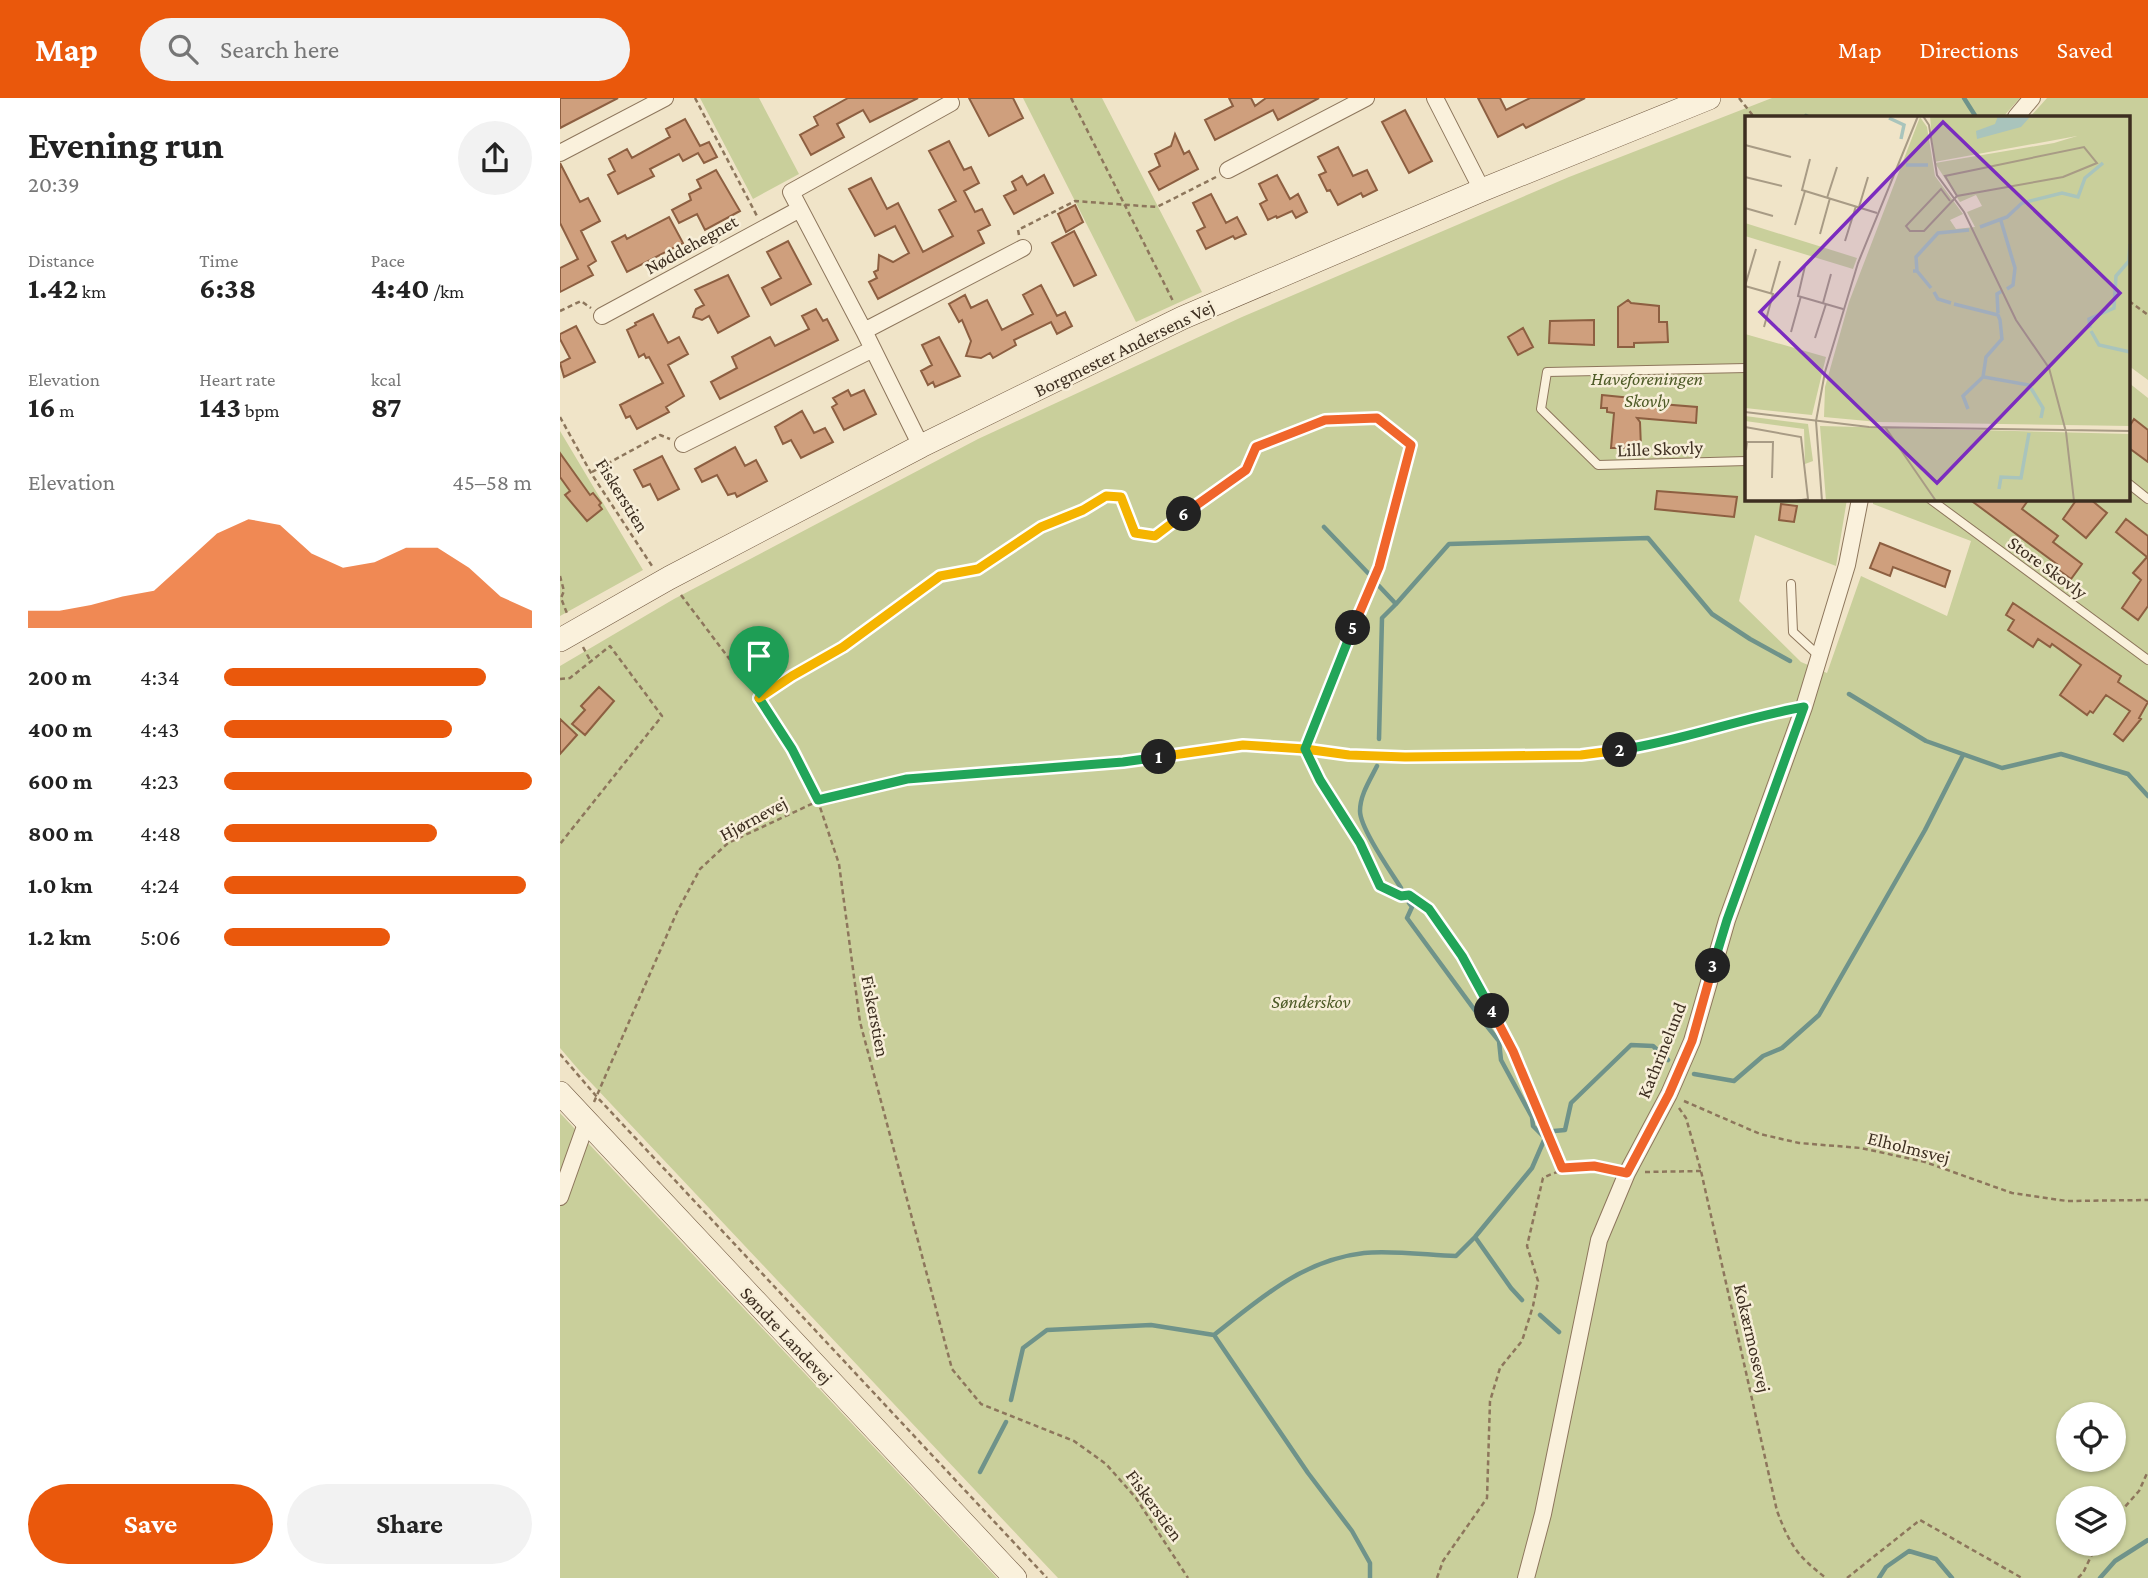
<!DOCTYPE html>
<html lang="en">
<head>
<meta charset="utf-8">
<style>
	:root { --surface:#fff; --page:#f2f2f2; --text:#222; --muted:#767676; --accent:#ea580c }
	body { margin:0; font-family:"Crimson Pro",serif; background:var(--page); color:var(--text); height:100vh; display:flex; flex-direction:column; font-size:26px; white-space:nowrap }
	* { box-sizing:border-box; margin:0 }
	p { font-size:23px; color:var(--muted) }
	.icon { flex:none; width:38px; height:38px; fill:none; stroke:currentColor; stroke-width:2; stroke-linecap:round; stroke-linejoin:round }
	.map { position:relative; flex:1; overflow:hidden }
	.sheet { display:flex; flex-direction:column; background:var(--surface); width:560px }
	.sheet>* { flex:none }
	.fabs { position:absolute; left:1496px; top:1304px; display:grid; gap:14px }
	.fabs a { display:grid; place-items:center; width:70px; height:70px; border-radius:50%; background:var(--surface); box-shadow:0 2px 5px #0004; font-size:35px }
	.pin { position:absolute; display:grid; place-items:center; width:60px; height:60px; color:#fff; margin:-72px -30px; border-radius:50% 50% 50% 0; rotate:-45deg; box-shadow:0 0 7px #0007 }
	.pin .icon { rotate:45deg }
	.km { position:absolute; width:35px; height:35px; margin:-18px; border-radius:50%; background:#222; color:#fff; font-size:19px; line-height:35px; text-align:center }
	.round { display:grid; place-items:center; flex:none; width:74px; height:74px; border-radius:37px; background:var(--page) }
	.headline { display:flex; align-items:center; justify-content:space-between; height:119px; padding:0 28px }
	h1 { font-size:38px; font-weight:700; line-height:52px }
	.stats { display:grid; grid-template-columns:repeat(3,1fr); gap:10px; height:119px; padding:7px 28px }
	.stats div { display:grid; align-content:center }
	.stats b { font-size:30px; font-weight:700 }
	.stats small { font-size:19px; font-weight:400 }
	.stats p { font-size:19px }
	.chart { height:196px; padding:14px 28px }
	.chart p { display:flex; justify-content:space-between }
	.chart svg { width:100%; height:126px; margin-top:7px; fill:var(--accent); opacity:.7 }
	.cta { display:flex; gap:14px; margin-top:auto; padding:14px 28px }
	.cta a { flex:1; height:80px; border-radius:42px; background:var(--accent); color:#fff; font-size:28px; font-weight:700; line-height:80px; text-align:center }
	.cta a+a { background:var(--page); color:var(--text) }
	ul { padding:0 28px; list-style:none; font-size:23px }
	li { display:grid; grid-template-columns:112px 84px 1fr; align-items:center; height:52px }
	li i { height:18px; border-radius:9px; background:var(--accent) }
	header { display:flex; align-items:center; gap:42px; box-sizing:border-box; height:98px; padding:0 35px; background:var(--accent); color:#fff }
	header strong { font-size:33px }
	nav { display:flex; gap:38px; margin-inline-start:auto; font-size:24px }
	.search { width:490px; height:63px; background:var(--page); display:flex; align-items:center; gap:18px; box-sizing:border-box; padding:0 24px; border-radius:38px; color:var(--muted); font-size:26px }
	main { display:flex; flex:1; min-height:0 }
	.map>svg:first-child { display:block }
	.green { fill:#c9cf9b; fill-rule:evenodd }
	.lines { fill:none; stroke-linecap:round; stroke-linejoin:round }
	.stream { stroke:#6f938a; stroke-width:4.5 }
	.building { fill:#cf9f7d; stroke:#8d5f41; stroke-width:2 }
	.lane-casing { stroke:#8d765c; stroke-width:10 }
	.street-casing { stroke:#8d765c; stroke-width:18 }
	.secondary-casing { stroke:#6f573f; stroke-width:24 }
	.path { stroke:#8d765c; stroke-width:2.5; stroke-dasharray:5 3.5; stroke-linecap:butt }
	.lane { stroke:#faf1dc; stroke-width:8 }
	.street { stroke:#faf1dc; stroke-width:16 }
	.secondary { stroke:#faf1dc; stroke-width:23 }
	.split-1-casing { stroke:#fff; stroke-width:14 }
	.split-2-casing { stroke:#fff; stroke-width:14 }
	.split-3-casing { stroke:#fff; stroke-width:14 }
	.split-4-casing { stroke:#fff; stroke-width:14 }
	.split-5-casing { stroke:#fff; stroke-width:14 }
	.split-6-casing { stroke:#fff; stroke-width:14 }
	.split-7-casing { stroke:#fff; stroke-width:14 }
	.split-1 { stroke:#22a559; stroke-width:9 }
	.split-2 { stroke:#f5b400; stroke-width:9 }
	.split-3 { stroke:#22a559; stroke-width:9 }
	.split-4 { stroke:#f0652b; stroke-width:9 }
	.split-5 { stroke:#22a559; stroke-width:9 }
	.split-6 { stroke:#f0652b; stroke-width:9 }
	.split-7 { stroke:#f5b400; stroke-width:9 }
	.labels { text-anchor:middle; stroke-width:5; stroke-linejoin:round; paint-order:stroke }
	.street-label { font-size:19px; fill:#3d2e20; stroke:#f7eed8 }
	.park-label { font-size:19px; font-style:italic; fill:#4d5a26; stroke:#f7eed8 }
	.inset-river { fill:none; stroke:#a9c4bc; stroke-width:3.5 }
	.inset-road { fill:none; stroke:#a89b85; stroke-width:2 }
	.view { fill:#7b2cbf; fill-opacity:0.15; stroke:#7b2cbf; stroke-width:3.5 }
	.inset-edge { fill:none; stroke:#3d2e20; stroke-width:3.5 }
</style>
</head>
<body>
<header>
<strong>Map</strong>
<div class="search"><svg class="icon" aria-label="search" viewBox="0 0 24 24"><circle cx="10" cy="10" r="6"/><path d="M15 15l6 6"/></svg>Search here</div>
<nav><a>Map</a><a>Directions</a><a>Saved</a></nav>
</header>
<main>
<section class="sheet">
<div class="headline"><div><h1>Evening run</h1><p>20:39</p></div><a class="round"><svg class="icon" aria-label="share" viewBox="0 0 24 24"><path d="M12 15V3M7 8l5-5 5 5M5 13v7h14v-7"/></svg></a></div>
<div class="stats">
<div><p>Distance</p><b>1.42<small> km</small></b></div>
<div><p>Time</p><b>6:38</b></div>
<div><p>Pace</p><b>4:40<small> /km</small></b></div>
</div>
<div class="stats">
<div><p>Elevation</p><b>16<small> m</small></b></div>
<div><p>Heart rate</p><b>143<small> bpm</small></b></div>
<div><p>kcal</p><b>87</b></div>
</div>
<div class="chart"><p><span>Elevation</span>45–58 m</p>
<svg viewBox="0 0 160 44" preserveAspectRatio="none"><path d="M0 44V38L10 38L20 36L30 33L40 31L50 21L60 11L70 6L80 8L90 18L100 23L110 21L120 16L130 16L140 23L150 33L160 38V44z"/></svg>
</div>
<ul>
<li><b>200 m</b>4:34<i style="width:85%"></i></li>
<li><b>400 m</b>4:43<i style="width:74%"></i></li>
<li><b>600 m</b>4:23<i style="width:100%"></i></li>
<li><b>800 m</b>4:48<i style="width:69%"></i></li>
<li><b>1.0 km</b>4:24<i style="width:98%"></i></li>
<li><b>1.2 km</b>5:06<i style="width:54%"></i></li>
</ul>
<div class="cta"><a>Save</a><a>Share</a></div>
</section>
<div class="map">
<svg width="1588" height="1480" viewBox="0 0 1588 1480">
	<rect width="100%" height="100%" fill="#f0e4c8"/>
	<!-- green -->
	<path class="green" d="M140 0H199L239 76 193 101Z
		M463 0H542L642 194 576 224Z
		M1212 0H1460L1443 19H1187V401H1287L1276 468 1195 437 1179 503 1241 564 1267 575 1301 478 1387 518 1411 443 1313 406V401H1569V285L1588 300V1480H498L18 971 0 950V568L114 501 418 341 682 219 1009 79ZM1508 1316H1554V1362H1508ZM1508 1400H1554V1446H1508Z
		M1487 0H1588V282L1569 268V19H1470Z
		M0 333 83 472 0 518Z
		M0 1015 58 1077 437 1480H0Z"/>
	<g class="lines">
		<!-- stream -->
		<path class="stream" d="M1404 0 1416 19
			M1246 18 1248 19
			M764 429 808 475
			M819 488 836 506 889 446 1088 440 1152 516 1190 541 1230 563
			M1289 596 1366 643 1442 670 1501 656 1568 676 1588 698
			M819 641 822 520 836 506
			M817 668C810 682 800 697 800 713 800 730 831 774 841 790
			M1134 976 1174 983 1203 958 1222 950 1259 917 1365 732 1403 657
			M994 1033 1005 1032 1011 1005 1071 947 1093 948 1108 962
			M915 1139 951 1190 962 1202
			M980 1217 999 1234
			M654 1237 748 1375 792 1433 810 1465V1480
			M451 1302 463 1250 487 1232 591 1227 654 1237C700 1201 742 1162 804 1155 830 1152 868 1157 896 1158L915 1139 972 1070 985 1040 973 1028 972 1019 941 962 939 943 922 922 847 820 852 809 849 805
			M420 1374 446 1324
			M1319 1480 1326 1469 1349 1453 1376 1461 1392 1480
			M1540 1480 1555 1463 1588 1442"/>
	</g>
	<!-- building -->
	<path class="building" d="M0 0H58L0 30Z
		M288 0H358L310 24 303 12 277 26 284 39 251 57 240 37 258 27 254 19Z
		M409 0H453L463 20 429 38Z
		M669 0H691L695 8 706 0H759L718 22 713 12 655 42 645 22 673 8Z
		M918 0H940L946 12 970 0H1025L966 30 963 26 938 39Z
		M845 12 872 63 849 75 822 24Z
		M125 21 140 48 149 44 157 59 144 65 138 55 123 63 119 56 90 71 94 78 58 96 48 77 55 73 49 61 67 51 72 60 110 39 106 31Z
		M615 36 624 56 629 53 638 71 599 92 589 74 600 68 595 56 611 48Z
		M389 43 404 72 411 69 419 85 404 93 415 114 422 111 430 127 418 133 424 145 318 201 309 184 317 180 314 174 318 172 319 157 333 164 349 155 335 128 315 138 289 91 311 80 327 111 338 105 363 154 393 138 379 112 396 103 369 53Z
		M778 49 793 78 807 72 817 92 803 99 801 95 778 107 770 92 767 93 759 77 766 74 758 59Z
		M0 65 20 104 28 100 40 123 21 133 36 163 28 168 33 177 0 194V170L18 161 0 125Z
		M156 72 180 113 145 132 137 116 119 125 112 112 131 102 129 96 141 90 137 82Z
		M484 77 493 95 454 116 444 98 456 92 452 84 462 78 467 87Z
		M717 77 730 101 738 96 747 114 736 120 732 113 717 120 716 118 708 122 700 106 707 102 699 86Z
		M651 96 666 125 677 119 686 136 675 141 673 138 646 151 637 133 645 129 633 105Z
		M515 107 523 124 506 134 498 116Z
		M109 119 123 145 67 174 52 144 65 137 67 141Z
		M514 133 536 177 514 188 492 145Z
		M228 143 251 186 211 207 202 190 221 180 207 154Z
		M168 177 189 218 158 235 149 218 142 222 133 219 136 211 144 207 135 192Z
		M481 187 497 218 505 214 512 228 497 236 491 224 454 242 456 247 433 260 430 255 421 260 406 258 411 243 402 222 399 224 389 206 405 197 411 210 427 202 442 232 473 216 463 197Z
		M1068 202 1071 205 1099 208V224H1107L1108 244 1074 245V249H1058V209Z
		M256 211 263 223 267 221 278 242 160 301 151 284 177 270 172 259 210 239 215 248 249 231 242 218Z
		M93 216 108 245 119 239 128 256 108 267 124 298 106 309 109 314 77 331 70 318 66 320 60 307 103 285 89 259 86 260 84 256 79 259 67 232 76 227 75 225Z
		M1034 222V247L989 245 990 223Z
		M16 228 35 264 4 279 0 265 10 260 0 241V236Z
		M963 230 973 249 958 257 948 239Z
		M379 239 400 278 375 289 373 284 368 287 361 273 372 267 362 247Z
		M288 292 291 298 304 292 316 316 284 332 272 309 277 306 273 300Z
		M1042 297 1101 303V306L1137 309 1136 325 1077 320 1080 324 1081 350H1051L1054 315 1047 314V310H1041Z
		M242 313 254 335 265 330 273 344 241 360 231 342 223 346 215 329Z
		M1574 321 1588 332V364L1569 350V329Z
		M175 349 185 368 196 362 207 383 177 399 175 395 168 397 157 377 142 384 135 371Z
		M0 355 30 397 33 395 41 405 39 407 42 411 27 423 5 397 10 393 0 379Z
		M102 358 119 391 98 402 90 386 83 389 74 372Z
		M1097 393 1177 399 1174 419 1095 411Z
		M1409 401H1469L1462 411 1498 438 1493 444 1522 466 1511 481 1496 470 1498 467Z
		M1517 401H1530L1547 415 1526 440 1503 421Z
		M1221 406 1237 408 1234 424 1219 422Z
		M1566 421 1588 438V508L1578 522 1562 510 1581 482 1573 475 1587 459 1556 434Z
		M1320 445 1390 473 1385 489 1333 469 1330 478 1310 470Z
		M1453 505 1561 578 1558 584 1588 604 1579 620 1581 621 1563 643 1554 636 1570 613 1546 597 1533 615 1530 613 1527 617 1500 597 1521 567 1492 546 1490 549 1478 541 1473 549 1448 532 1454 522 1446 517Z
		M39 589 54 603 25 637 12 626 25 612 21 608Z
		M0 621 17 637 0 656Z"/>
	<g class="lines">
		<defs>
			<path id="lane" d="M1187 270 987 274 981 311 1038 367 1187 363
				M1569 386 1588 401
				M1370 401 1588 562
				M1231 486 1233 534 1259 558"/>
			<path id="street" d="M875 0 922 92
				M1456 19 1472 0
				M0 55 105 0
				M668 72 806 0
				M42 218 240 111
				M304 233 463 150
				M123 346 313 251
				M361 348 304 233 231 94 391 5
				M0 1099 27 1023
				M966 1480 983 1416 1039 1142 1067 1075 1109 996 1132 943 1167 822 1244 609 1287 467 1300 401"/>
			<path id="secondary" d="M0 542 109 480 361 348 622 220 922 92 1149 0
				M0 995 455 1480"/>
		</defs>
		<!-- lane casing -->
		<use href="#lane" class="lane-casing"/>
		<!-- street casing -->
		<use href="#street" class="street-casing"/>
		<!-- secondary casing -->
		<use href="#secondary" class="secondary-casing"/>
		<!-- path -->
		<path class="path" d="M135 0 197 118
			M511 0 613 203
			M1179 0 1194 19
			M459 137 458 132 515 103 597 109 656 79
			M1569 203 1588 217
			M0 213 21 203 31 210
			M0 319 31 375 92 468
			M32 374 100 337 110 341
			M0 478 4 493 1 500 8 518
			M121 497 199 600 232 651 258 703 279 766 300 924 392 1271 421 1306 514 1343 546 1366 576 1400 628 1480
			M23 549 31 564
			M0 581 10 580 50 548 102 618 0 746
			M199 600 232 578 283 549 380 478 418 471 481 429 523 412 546 398 561 399 575 434 595 437 686 372 697 349 765 322 817 320 851 347 819 469 745 651C767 698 797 740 820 788 837 795 853 798 867 810 876 817 883 830 889 840 939 910 969 992 1002 1070
			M0 956 37 999 487 1480
			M1124 1003 1200 1036 1239 1045 1301 1050 1365 1064 1452 1095 1507 1103 1588 1102
			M34 1004 117 814 140 771 168 745 258 703 347 681 563 664 683 647 745 651 789 657 845 659 1021 657 1090 647 1227 612
			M1119 1010 1126 1020 1141 1073 1217 1413C1230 1447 1237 1458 1266 1480
			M1085 1074 1141 1073
			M1554 1421 1579 1393 1588 1373
			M877 1480 883 1463 927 1400 930 1303 940 1270 962 1243 973 1208 978 1183 967 1148 983 1080C1005 1069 1026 1067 1051 1072
			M1287 1480 1360 1422 1462 1480
			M1518 1480 1523 1475 1537 1446"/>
		<!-- lane -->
		<use href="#lane" class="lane"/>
		<!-- street -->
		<use href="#street" class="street"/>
		<!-- secondary -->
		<use href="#secondary" class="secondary"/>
	</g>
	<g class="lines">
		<defs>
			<path id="split-1" d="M199 600 232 651 258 702 347 681 563 664 599 659"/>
			<path id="split-2" d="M599 659 683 647 745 651 789 657 845 659 1021 657 1060 652"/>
			<path id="split-3" d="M1060 652C1122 643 1181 620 1244 609L1167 822 1153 868"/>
			<path id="split-4" d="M932 913 953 953 1002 1070 1034 1068 1067 1075 1109 996 1132 943 1153 868"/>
			<path id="split-5" d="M793 530 745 651 760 682 800 745 820 788 841 798 849 797 869 811 902 858 932 913"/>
			<path id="split-6" d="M624 416 686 372 696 349 765 322 817 320 851 347 819 469 793 530"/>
			<path id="split-7" d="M199 600 232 578 283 549 380 478 418 471 481 429 523 412 546 398 561 399 575 435 595 438 624 416"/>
		</defs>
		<!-- split-1 casing -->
		<use href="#split-1" class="split-1-casing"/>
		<!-- split-2 casing -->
		<use href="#split-2" class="split-2-casing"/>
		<!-- split-3 casing -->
		<use href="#split-3" class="split-3-casing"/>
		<!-- split-4 casing -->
		<use href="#split-4" class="split-4-casing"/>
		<!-- split-5 casing -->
		<use href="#split-5" class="split-5-casing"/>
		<!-- split-6 casing -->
		<use href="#split-6" class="split-6-casing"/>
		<!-- split-7 casing -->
		<use href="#split-7" class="split-7-casing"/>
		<!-- split-1 -->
		<use href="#split-1" class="split-1"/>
		<!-- split-2 -->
		<use href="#split-2" class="split-2"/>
		<!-- split-3 -->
		<use href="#split-3" class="split-3"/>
		<!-- split-4 -->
		<use href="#split-4" class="split-4"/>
		<!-- split-5 -->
		<use href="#split-5" class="split-5"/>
		<!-- split-6 -->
		<use href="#split-6" class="split-6"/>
		<!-- split-7 -->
		<use href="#split-7" class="split-7"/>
	</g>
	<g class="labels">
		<!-- street labels -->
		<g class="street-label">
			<text transform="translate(131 146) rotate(-29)" y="7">Nøddehegnet</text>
			<text transform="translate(564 250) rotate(-26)" y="7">Borgmester Andersens Vej</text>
			<text transform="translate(1100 350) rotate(-2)" y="7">Lille Skovly</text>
			<text transform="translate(63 397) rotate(58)" y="7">Fiskerstien</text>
			<text transform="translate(1488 469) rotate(36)" y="7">Store Skovly</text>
			<text transform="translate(193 720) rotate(-28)" y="7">Hjørnevej</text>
			<text transform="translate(316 918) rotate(79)" y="7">Fiskerstien</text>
			<text transform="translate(1101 952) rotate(-68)" y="7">Kathrinelund</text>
			<text transform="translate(1349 1049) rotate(14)" y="7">Elholmsvej</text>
			<text transform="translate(227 1237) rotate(47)" y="7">Søndre Landevej</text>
			<text transform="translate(1193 1240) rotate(77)" y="7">Kokærmosevej</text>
			<text transform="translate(595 1407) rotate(54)" y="7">Fiskerstien</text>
		</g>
		<!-- park labels -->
		<g class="park-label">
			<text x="1087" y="287">Haveforeningen<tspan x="1087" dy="22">Skovly</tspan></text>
			<text x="751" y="910">Sønderskov</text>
		</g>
	</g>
	<!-- overview -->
	<g transform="translate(1185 18)">
		<rect width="385" height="385" fill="#f0e4c8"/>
		<path d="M185 0H385V310L133 306 79 301 80 271 104 186 175 1 182 11 190 60 218 98 205 104 211 113 230 111 222 96 237 90 231 79 215 86 190 47 309 27 332 20 189 46ZM0 107 112 142 108 153 0 120ZM0 218 81 241 67 299 0 292ZM0 300 63 308 68 345 60 348 59 313 0 305ZM75 310 385 318V385H81Z" fill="#c9cf9b"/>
		<path d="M253 0H284V2L276 11 232 23 231 15 250 8Z" fill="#a9c4bc"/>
		<path class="inset-river" d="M144 2 159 9 156 23M161 49H183M256 105 270 152 268 169 262 173M235 111 262 101 277 87 317 77 333 81 340 62 358 47M168 155H172L171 141 193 117 224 114M172 155 186 172M189 176 193 183 206 187M209 188 253 199 255 204 257 223 241 241 238 261 218 280 223 293M253 197 252 178 257 175M345 212 344 203 369 192 371 160 384 145 385 128M346 215 354 229 385 236M239 261 284 269 298 292 296 302M254 373 256 361 276 362 284 317"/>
		<path class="inset-road" d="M178 0 184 9 192 59 219 96 271 204 304 252 321 316 329 385M0 29 46 41M65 43 57 74 132 97M0 61 37 70M82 82 92 51M205 85 196 73 161 110 165 115H179L212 80 318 61 352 47 339 31 200 60 212 80M114 91 123 61M0 92 28 100M50 109 60 75M75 118 85 82M100 125 111 90M60 150 53 180 98 193M0 170 28 178 19 211M0 170 11 133M26 177 35 145M78 187 86 158M46 216 56 180M70 222 81 188M0 296 124 311 385 315M0 311 56 321 63 383 50 385M140 311 191 385M1 334 2 326H28L27 362M77 385 71 305 80 256 113 147 173 0"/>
		<path class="view" d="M198 6 375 177 192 367 15 196Z"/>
		<rect width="385" height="385" class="inset-edge"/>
	</g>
</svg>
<div class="fabs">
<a><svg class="icon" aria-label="locate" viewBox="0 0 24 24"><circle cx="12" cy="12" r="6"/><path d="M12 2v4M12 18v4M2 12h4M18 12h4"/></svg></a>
<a><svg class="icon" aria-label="layers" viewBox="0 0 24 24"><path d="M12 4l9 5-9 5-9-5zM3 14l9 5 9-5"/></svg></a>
</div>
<div class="pin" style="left:199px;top:600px;background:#1e9e55"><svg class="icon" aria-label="arrive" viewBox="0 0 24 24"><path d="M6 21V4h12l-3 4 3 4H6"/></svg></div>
<b class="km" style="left:599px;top:659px">1</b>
<b class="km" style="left:1060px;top:652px">2</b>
<b class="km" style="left:1153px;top:868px">3</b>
<b class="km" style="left:932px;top:913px">4</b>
<b class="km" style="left:793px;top:530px">5</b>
<b class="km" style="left:624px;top:416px">6</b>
</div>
</main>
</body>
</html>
